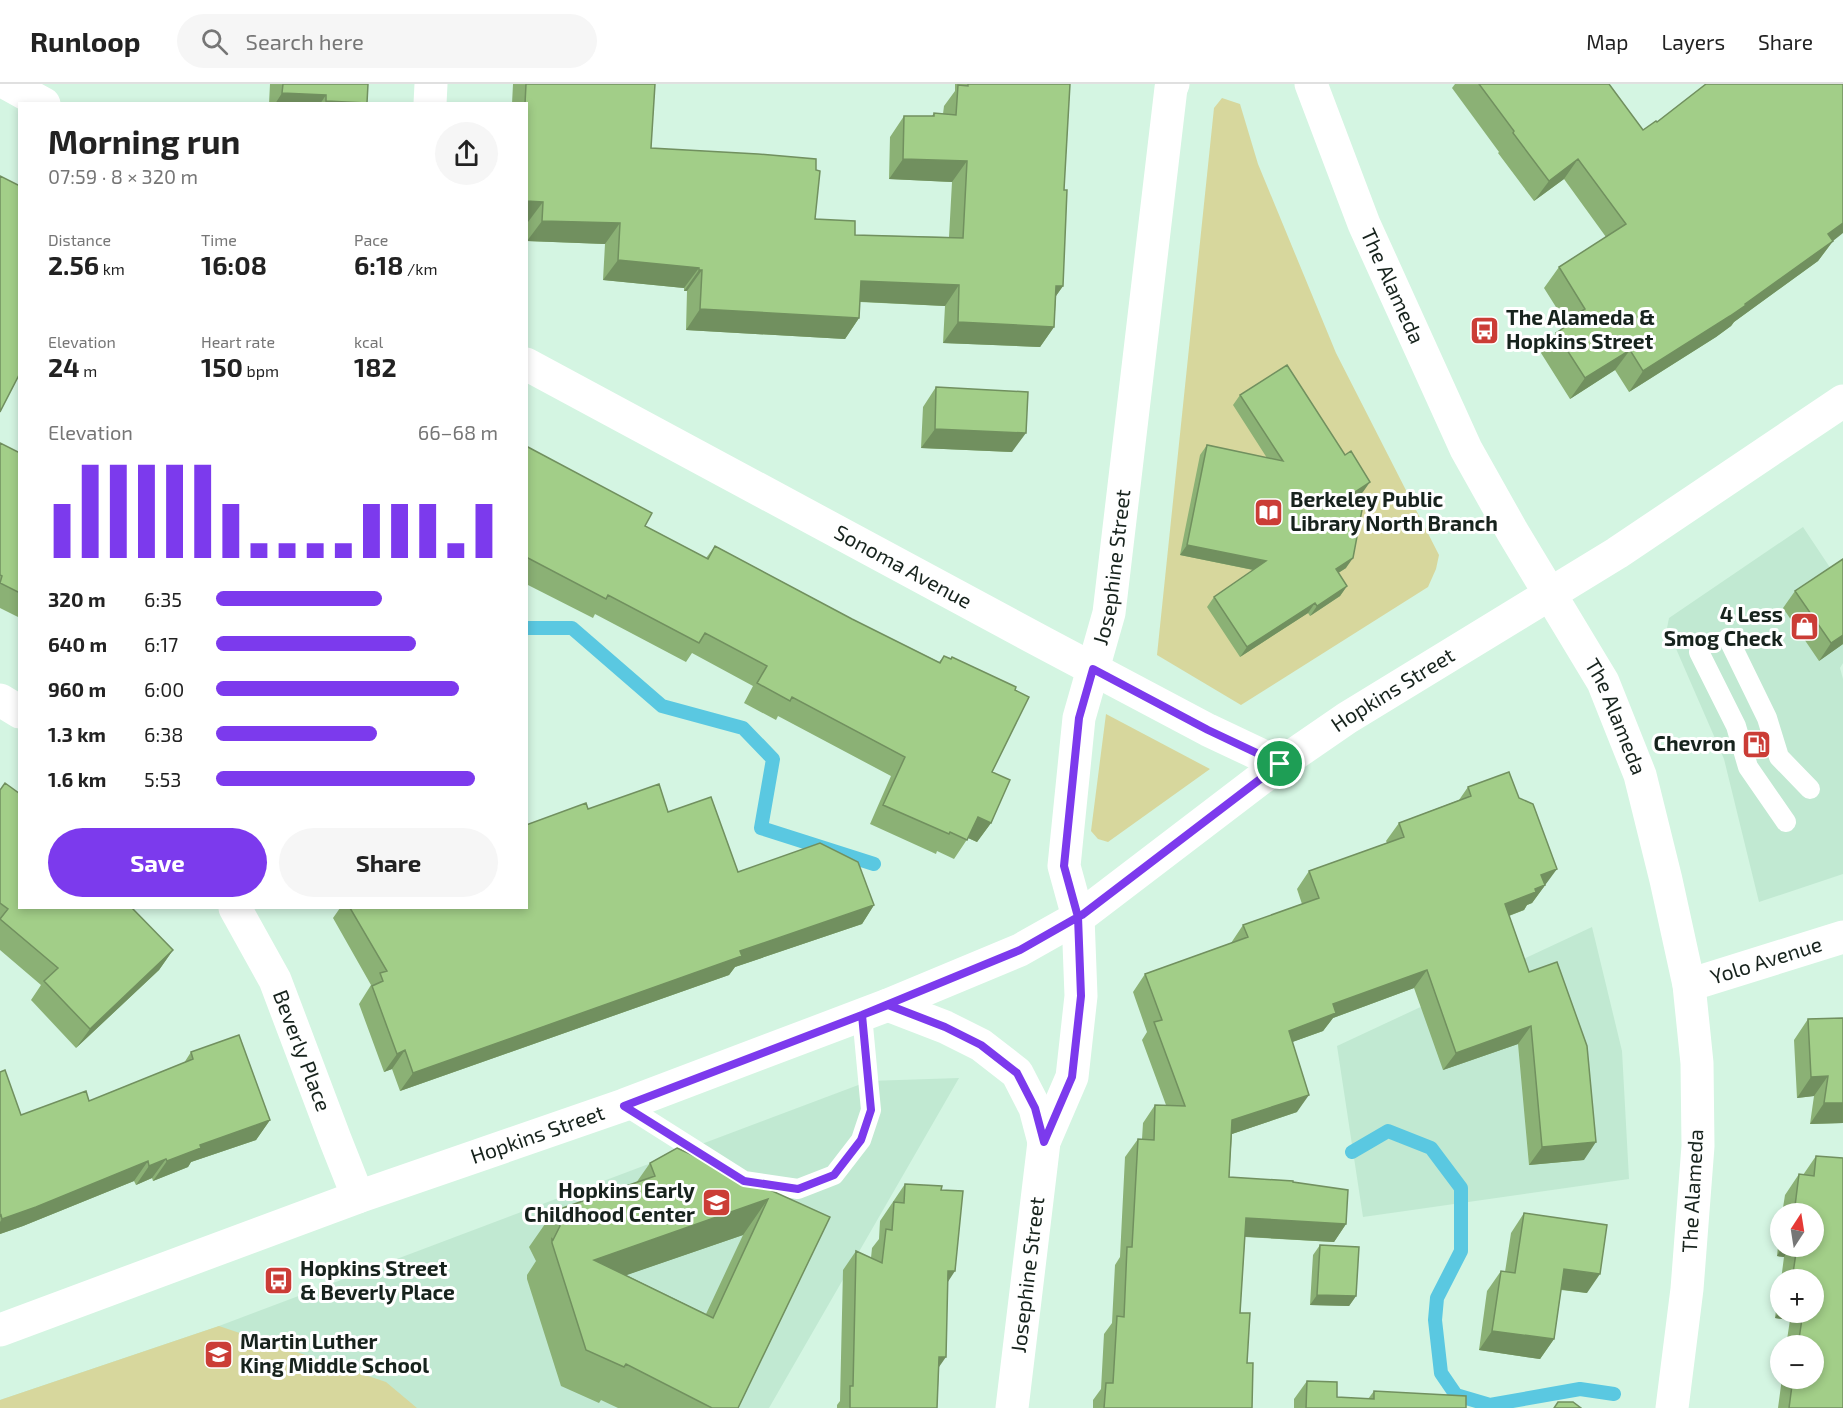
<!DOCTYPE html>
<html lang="en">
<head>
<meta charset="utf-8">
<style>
	:root { --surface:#fff; --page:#f6f6f6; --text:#222; --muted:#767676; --line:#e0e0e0; --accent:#7c3aed }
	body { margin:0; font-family:"Exo 2",sans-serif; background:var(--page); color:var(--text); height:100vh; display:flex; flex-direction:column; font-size:22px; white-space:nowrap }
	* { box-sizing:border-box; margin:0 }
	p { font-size:20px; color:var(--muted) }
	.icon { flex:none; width:33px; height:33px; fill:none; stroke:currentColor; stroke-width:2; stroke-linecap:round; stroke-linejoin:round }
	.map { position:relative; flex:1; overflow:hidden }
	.side { position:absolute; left:18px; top:18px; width:510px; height:807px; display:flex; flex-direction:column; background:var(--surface); border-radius:0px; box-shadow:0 3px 9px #0003 }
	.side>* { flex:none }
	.needle { width:39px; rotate:12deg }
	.controls { position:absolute; left:1770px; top:1119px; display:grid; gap:12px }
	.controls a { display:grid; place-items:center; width:54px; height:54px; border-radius:50%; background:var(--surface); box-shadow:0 3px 9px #0003; font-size:30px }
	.pin { position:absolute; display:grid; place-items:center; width:51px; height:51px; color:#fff; margin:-26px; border:3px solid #fff; border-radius:50%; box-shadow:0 2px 6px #0007 }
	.round { display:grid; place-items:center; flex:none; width:63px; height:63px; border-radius:32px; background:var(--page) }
	.summary { display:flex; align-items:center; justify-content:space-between; height:102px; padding:0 30px }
	h1 { font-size:33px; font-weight:700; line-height:45px }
	.figures { display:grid; grid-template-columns:repeat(3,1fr); gap:9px; height:102px; padding:6px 30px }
	.figures div { display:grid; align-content:center }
	.figures b { font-size:26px; font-weight:700 }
	.figures small { font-size:16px; font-weight:400 }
	.figures p { font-size:16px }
	.chart { height:168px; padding:12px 30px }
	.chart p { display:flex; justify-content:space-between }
	.chart svg { width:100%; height:108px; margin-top:6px; stroke:var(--accent); stroke-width:6 }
	.primary-button { display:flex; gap:12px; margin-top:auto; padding:12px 30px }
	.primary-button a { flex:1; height:69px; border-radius:36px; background:var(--accent); color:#fff; font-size:24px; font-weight:700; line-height:69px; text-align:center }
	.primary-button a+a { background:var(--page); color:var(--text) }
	ul { padding:0 30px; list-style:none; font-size:20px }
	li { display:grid; grid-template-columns:96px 72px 1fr; align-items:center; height:45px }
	li i { height:15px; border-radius:8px; background:var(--accent) }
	header { display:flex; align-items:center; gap:36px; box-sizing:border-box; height:84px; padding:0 30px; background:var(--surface); border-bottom:2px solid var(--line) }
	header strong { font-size:28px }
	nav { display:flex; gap:33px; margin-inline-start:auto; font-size:21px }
	.search { width:420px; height:54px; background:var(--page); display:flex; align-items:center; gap:15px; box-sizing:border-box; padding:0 21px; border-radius:33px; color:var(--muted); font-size:22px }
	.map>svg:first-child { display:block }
	.built { fill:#c1e9d2 }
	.green { fill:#d7d79d }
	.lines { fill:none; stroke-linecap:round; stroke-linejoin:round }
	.stream { stroke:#5ac8e1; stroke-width:14 }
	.lane { stroke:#fff; stroke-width:20 }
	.street { stroke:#fff; stroke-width:33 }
	.secondary { stroke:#fff; stroke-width:33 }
	.wall { fill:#8bb175; fill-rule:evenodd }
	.shaded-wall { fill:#71905f }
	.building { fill:#a2ce88; stroke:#71905f; stroke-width:1.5; fill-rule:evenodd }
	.route-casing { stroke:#fff; stroke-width:12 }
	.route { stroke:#7c3aed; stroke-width:8 }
	.labels { text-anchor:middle; stroke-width:6; stroke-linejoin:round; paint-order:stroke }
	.street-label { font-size:21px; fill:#17231d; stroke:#fff }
	.poi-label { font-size:21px; font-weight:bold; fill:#17231d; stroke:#fff; text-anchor:start }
</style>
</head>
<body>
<header>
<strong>Runloop</strong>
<div class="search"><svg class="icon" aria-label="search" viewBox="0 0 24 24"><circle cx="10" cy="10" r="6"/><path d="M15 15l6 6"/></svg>Search here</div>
<nav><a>Map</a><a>Layers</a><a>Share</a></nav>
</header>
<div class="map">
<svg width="1843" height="1324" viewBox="0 0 1843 1324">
	<rect width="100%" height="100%" fill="#d4f5e2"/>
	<!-- built -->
	<path class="built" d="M1803 443 1843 503V579L1840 584 1843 595V790L1759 818 1724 675 1667 544 1669 534Z
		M1592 843 1622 967 1629 1095 1363 1133 1337 962Z
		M959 994 769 1324H0V1316L219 1242 869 997Z"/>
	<!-- green -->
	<path class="green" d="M1222 14 1240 20 1258 80 1336 269 1439 471 1436 485 1428 503 1241 621 1157 571 1214 24Z
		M1106 630 1210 685 1108 758 1098 755 1091 747Z
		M219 1242 386 1298 417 1324H0V1316Z"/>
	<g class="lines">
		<!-- stream -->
		<path class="stream" d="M526 544H572L662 622 743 644 773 675 761 744 874 780
			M1352 1068 1388 1047 1431 1064 1461 1104V1167L1437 1214 1435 1236 1441 1289 1456 1311 1490 1321 1580 1305 1614 1310"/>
		<!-- lane -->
		<path class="lane" d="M1728 554 1767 634 1779 673 1810 705
			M1699 568 1736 642 1748 683 1786 738
			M624 1021 744 1097 798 1105 834 1091 861 1056 871 1026 862 931"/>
		<!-- street -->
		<g class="street">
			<path d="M8 0 44 20"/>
			<path d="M430 20 431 0"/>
			<path id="s1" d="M526 280 1044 559 1208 646 1280 680"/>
			<path d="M0 616 20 628"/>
			<path id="s2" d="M235 824 275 896 335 1055 358 1113"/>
			<path id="s3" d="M1689 901 1843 853"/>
			<path d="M888 921 945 943 981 961 1017 989 1035 1024 1044 1058"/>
			<path id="s4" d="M1012 1324 1044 1058 1072 993 1081 912 1078 833 1064 782 1079 634 1109 529 1171 4 1173 0"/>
		</g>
		<!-- secondary -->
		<g class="secondary">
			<path id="s5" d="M1311 0 1364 140 1466 365 1512 447 1603 598 1640 691 1666 796 1689 901 1697 979 1698 1062 1687 1205 1672 1324"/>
			<path id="s6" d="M0 1246 358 1113 624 1021 888 921 1020 866 1082 831 1280 680 1347 634 1617 469 1843 317"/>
		</g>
	</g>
	<!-- wall -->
	<path class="wall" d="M270 0H368L366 20H269Z
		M513 0H655L651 64 855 151 949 153 952 98 889 95 890 53 904 32H932L934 29 943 30 944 22 955 7V0H1070L1064 106 1063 202 1056 212 1054 243 1040 263 943 259 945 222 860 218 859 234 845 255 686 246 687 207H684V204L603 196 605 160 527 157 528 138 526 20H512Z
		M1455 0H1609L1643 46 1833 157 1818 177 1734 238 1731 242 1716 253 1629 308 1615 286 1570 315 1541 269 1556 249 1563 244 1566 239 1544 204 1559 183 1606 153 1564 95 1534 117 1498 69 1499 68 1452 4Z
		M936 303 1012 368 921 364 923 323Z
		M1240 311 1363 408 1354 414 1346 484 1338 489 1347 502 1340 512 1310 532 1308 529 1240 573 1207 523 1214 513 1253 486 1180 471 1200 371 1207 361 1267 374 1233 321Z
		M0 359 20 369V534L0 524Z
		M526 362 645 442 706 474 715 462 852 535 939 578 944 572 992 688 991 739 977 758 968 754 954 775 937 767 936 770 870 740 891 692 778 632 776 636 744 619 753 602 692 569 686 578 595 530 593 534 526 500Z
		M1843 475V560L1819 577 1783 524 1795 507Z
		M1468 703 1544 803 1543 804 1532 819 1527 821 1524 826 1509 832 1584 1076 1529 1081 1518 960 1443 986 1414 904 1333 934 1323 947 1292 958 1297 1028 1232 1050 1229 1093 1293 1098 1346 1140 1334 1158 1245 1153 1240 1229 1247 1279 1252 1324H1093V1316L1101 1305 1104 1250 1112 1239 1115 1181 1120 1173 1125 1073 1138 1055H1142L1143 1039 1155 1021H1166L1142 956 1147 948 1133 908 1145 890 1231 859 1243 841 1302 820 1297 805 1309 787 1387 759 1386 757 1399 739 1459 716Z
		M0 706 173 866 159 886 76 964 31 916 41 901 0 866Z
		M588 725 668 728 738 788 874 821 862 840 735 883 729 891 400 1007 392 985 384 988 359 920 371 901 333 834 340 824H526Z
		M1843 934V1039L1810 1040 1814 1012 1797 1014 1794 956 1808 935Z
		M191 968 270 1036 256 1056 191 1078 188 1083 153 1097 152 1094 136 1101 134 1097 23 1142 0 1150V988L21 1031 89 1017 184 979Z
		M1816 1072 1843 1324H1778L1782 1294H1814V1262H1786L1790 1236 1775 1234 1780 1197V1228H1814V1196H1781L1784 1173 1777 1172 1780 1144V1162H1814V1130H1782L1785 1111 1799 1090 1803 1091Z
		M650 1079 830 1133 738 1324H618L601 1316 599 1319 561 1302 527 1195V1191L536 1177 529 1163 554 1127 636 1099ZM743 1151 706 1230 626 1191Z
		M905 1100 941 1106 948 1198 939 1283 937 1324H837V1321L840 1317 843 1186 856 1167 871 1174 872 1164 879 1155 880 1137Z
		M1524 1129 1587 1209 1561 1206 1554 1255 1540 1275 1479 1266 1487 1207 1501 1187 1505 1188 1511 1149Z
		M1320 1161 1356 1212 1349 1222 1310 1221 1313 1171Z
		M1307 1297 1337 1313 1368 1315 1374 1307 1466 1324H1294V1315Z"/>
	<!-- shaded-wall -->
	<path class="shaded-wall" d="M282 9 326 11 320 20H275Z
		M326 17 367 19 325 20Z
		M903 75 967 77 952 98 889 95Z
		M1578 75 1564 95 1534 117 1549 97Z
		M526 117 543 118 528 138H526Z
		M542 137 620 139 605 160 527 157Z
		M1843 139V149L1833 157 1818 177 1734 238 1731 242 1716 253 1629 308 1643 287 1745 220 1828 150Z
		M618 176 699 184 684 204 603 196Z
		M699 186H702L687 207H684Z
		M861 197 959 201 945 222 847 217Z
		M1056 202H1063L1048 223Z
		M700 225 859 234 845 255 686 246Z
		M958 238 1054 243 1040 263 943 259Z
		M1630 266 1615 286 1570 315 1585 294Z
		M935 345 1026 349 1012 368 921 364Z
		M1370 398 1363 408 1345 420 1352 410Z
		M1187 461 1266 477 1259 487 1180 471Z
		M1353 474 1346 484 1329 495 1336 485Z
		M1347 502 1340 512 1310 532 1317 522Z
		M1315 519 1308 529 1240 573 1247 563Z
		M1843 551V560L1819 577 1831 559Z
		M978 733 991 739 977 758 964 752Z
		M1557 785 1532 819 1527 821 1524 826 1492 838 1505 820 1541 791Z
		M874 821 862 840 735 883 729 891 400 1007 413 989 740 867Z
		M173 866 159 886 76 964 90 945Z
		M1427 886 1414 904 1333 934 1323 947 1276 964 1289 947 1333 920Z
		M1531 942 1518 960 1443 986 1456 969Z
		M405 966 392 985 384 988 397 970Z
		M1828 992 1814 1012 1797 1014 1811 993Z
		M1309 1011 1297 1028 1220 1054 1232 1036Z
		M1824 1019H1843V1039L1810 1040Z
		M270 1036 256 1056 191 1078 188 1083 153 1097 167 1077 200 1061Z
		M1596 1058 1584 1076 1529 1081 1542 1063Z
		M166 1075 152 1094 136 1101 149 1082Z
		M148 1077 134 1097 23 1142 0 1150V1138L2 1135Z
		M768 1115 743 1151 569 1211 594 1176Z
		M1246 1134 1346 1140 1334 1158 1233 1152Z
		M1783 1162H1791L1784 1173 1777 1172Z
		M1564 1185 1600 1190 1587 1209 1550 1204Z
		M948 1187H955L942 1207Z
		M1317 1211 1356 1212 1349 1222 1310 1221Z
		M1780 1226V1228H1795L1790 1236 1775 1234Z
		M1492 1247 1554 1255 1540 1275 1479 1266Z
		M939 1273H946L932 1293Z"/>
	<!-- building -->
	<path class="building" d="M283 0H368L367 19 326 17V11L282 9Z
		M526 0H655L651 64 758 70 816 75V86L820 87 815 135 855 137V151L963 154 967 77 903 75 904 32H934V29L956 31 958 1 968 2V0H1070L1064 106H1067L1063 202H1056L1054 243 958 238 959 201 861 197 859 234 700 225 702 186H699V184L618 176 620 139 542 137 543 118 526 117V20H525Z
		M1479 0H1609L1643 46 1656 37 1657 38 1706 0H1843V139L1828 150 1833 157 1745 220 1746 221 1730 232 1643 287 1630 266 1585 294 1556 249 1571 239 1569 235 1585 225 1559 183 1626 140 1578 75 1549 97 1513 49 1514 47Z
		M0 92 20 102V289L0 328Z
		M1287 281 1345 371 1351 367 1370 398 1352 410 1362 426 1353 474 1336 485 1347 502 1317 522 1315 519 1247 563 1214 513 1266 477 1187 461 1207 361 1283 377 1240 311Z
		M936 303 1028 308 1026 349 935 345Z
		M0 359 20 369V509L0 499 2 492 0 491Z
		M526 362 652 429 645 442 708 475 715 462 852 535 940 579 944 572 951 575 952 573 1016 603 1015 606 1029 613 992 688 1010 696 991 739 978 733 967 756 950 748 949 750 883 721 905 673 792 613 790 617 757 599 767 582 705 549 699 559 608 511 606 515 526 473Z
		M1843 475V551L1831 559 1795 507Z
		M1509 688 1519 714 1533 720 1557 785 1541 791 1545 801 1535 805 1536 808 1505 820 1529 888 1557 878 1587 962 1596 1058 1542 1063 1531 942 1456 969 1427 886 1333 920 1336 929 1289 947 1309 1011 1232 1036 1229 1093 1293 1097V1098L1348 1106 1346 1140 1246 1134 1240 1229H1250L1247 1279H1253L1252 1324H1104L1106 1299H1113L1117 1232 1124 1233 1127 1163H1132L1138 1055 1154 1056 1155 1021 1185 1022 1154 938 1162 936 1145 890 1248 853 1243 841 1319 814 1309 787 1404 753 1399 739 1471 712 1468 703Z
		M5 699 20 710V824H132L173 866 90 945 44 897 58 884 0 835 8 825 0 819V706Z
		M659 700 668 728 711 713 738 788 820 759 858 778 874 821 740 867 742 872 413 989 405 966 397 970 372 902 383 897 380 889 387 887 350 824H526V741L586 719 588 725Z
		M1843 934V1019H1824L1828 992 1811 993 1808 935Z
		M239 951 270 1036 200 1061 201 1064 167 1077 166 1075 149 1082 148 1077 36 1123 2 1135 1 1131 0 1132V988L5 986 21 1031 86 1007 89 1017 193 975 191 968Z
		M677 1064 830 1133 738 1324H712L626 1280 624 1283 586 1266 552 1159V1155L553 1156 560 1142 554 1127 655 1092 650 1079ZM768 1115 713 1234 594 1176Z
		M1816 1072 1843 1074V1324H1789L1793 1294H1814V1262H1798L1803 1228H1814V1196H1792L1797 1162H1814V1130H1794L1799 1090 1814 1092Z
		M905 1100 942 1102 941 1106 963 1107 955 1187H948L946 1273H939L937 1324H850V1302H853L856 1167 882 1179 886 1145 892 1146 894 1118 904 1119Z
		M1524 1129 1607 1141 1600 1190 1564 1185 1554 1255 1492 1247 1501 1187 1515 1189Z
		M1320 1161 1359 1163 1356 1212 1317 1211Z
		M1307 1297 1337 1298V1313L1374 1315V1307L1466 1312V1324H1306Z
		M1558 1318H1573L1581 1324H1554Z"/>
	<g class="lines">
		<defs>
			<path id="route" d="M1280 680 1082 831 1078 833 1020 866 862 931 624 1022 744 1097 798 1105 834 1091 861 1056 871 1026 862 931 888 921 945 943 981 961 1017 989 1035 1024 1044 1058 1072 993 1081 912 1078 833 1064 782 1079 634 1093 585 1208 646 1280 680"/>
		</defs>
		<!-- route casing -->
		<use href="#route" class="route-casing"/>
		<!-- route -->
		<use href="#route" class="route"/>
	</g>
	<!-- icons -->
	<defs>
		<symbol id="bus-square" viewBox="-11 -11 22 22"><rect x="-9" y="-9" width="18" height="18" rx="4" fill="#cb3d36" stroke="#fff"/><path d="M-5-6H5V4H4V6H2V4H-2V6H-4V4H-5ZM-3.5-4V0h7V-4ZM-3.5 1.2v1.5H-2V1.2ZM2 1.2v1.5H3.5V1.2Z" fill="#fff"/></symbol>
		<symbol id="library-square" viewBox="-11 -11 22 22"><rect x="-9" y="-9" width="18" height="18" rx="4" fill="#cb3d36" stroke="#fff"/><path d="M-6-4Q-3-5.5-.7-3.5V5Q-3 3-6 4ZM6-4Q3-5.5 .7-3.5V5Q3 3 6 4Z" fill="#fff"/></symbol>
		<symbol id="shop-square" viewBox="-11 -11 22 22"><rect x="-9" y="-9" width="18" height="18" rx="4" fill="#cb3d36" stroke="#fff"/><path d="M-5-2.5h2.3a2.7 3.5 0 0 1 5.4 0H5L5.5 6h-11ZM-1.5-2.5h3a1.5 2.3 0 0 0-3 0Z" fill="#fff"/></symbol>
		<symbol id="fuel-square" viewBox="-11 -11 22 22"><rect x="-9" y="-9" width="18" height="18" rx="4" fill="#cb3d36" stroke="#fff"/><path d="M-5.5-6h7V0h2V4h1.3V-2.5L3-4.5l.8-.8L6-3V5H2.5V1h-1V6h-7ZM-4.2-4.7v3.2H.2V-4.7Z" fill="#fff"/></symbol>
		<symbol id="school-square" viewBox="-11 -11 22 22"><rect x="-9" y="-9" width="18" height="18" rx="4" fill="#cb3d36" stroke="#fff"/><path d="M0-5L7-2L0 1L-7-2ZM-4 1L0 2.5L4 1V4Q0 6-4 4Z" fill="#fff"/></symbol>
	</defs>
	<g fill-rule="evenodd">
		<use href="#bus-square" x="1468" y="230" width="33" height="33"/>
		<use href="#library-square" x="1252" y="412" width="33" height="33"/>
		<use href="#shop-square" x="1788" y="526" width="33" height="33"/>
		<use href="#fuel-square" x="1740" y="644" width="33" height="33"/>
		<use href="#school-square" x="700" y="1102" width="33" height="33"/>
		<use href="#bus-square" x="262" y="1180" width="33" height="33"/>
		<use href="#school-square" x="202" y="1254" width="33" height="33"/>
	</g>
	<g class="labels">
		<!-- street labels -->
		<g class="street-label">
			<text dy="7" stroke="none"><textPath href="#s5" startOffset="218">The Alameda</textPath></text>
			<text dy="7" stroke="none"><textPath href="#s1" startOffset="428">Sonoma Avenue</textPath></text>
			<text dy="7" stroke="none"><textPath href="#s4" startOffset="856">Josephine Street</textPath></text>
			<text dy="7" stroke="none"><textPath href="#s6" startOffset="1544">Hopkins Street</textPath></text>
			<text dy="7" stroke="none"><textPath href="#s5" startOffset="704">The Alameda</textPath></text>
			<text dy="7" stroke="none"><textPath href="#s3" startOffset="81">Yolo Avenue</textPath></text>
			<text dy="7" stroke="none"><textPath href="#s2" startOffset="158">Beverly Place</textPath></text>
			<text dy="7" stroke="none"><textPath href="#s6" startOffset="572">Hopkins Street</textPath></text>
			<text transform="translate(1693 1107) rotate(-87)" y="7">The Alameda</text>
			<text dy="7" stroke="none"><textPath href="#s4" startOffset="134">Josephine Street</textPath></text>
		</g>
		<!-- poi labels -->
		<g class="poi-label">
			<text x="1506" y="241">The Alameda &amp;<tspan x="1506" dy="24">Hopkins Street</tspan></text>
			<text x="1290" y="423">Berkeley Public<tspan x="1290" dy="24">Library North Branch</tspan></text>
			<text x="1783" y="538" text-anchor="end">4 Less<tspan x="1783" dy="24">Smog Check</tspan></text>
			<text x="1736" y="667" text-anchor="end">Chevron</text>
			<text x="695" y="1114" text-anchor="end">Hopkins Early<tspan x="695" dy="24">Childhood Center</tspan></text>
			<text x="300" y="1192">Hopkins Street<tspan x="300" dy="24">&amp; Beverly Place</tspan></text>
			<text x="240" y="1265">Martin Luther<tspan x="240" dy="24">King Middle School</tspan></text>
		</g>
	</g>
</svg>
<div class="controls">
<a><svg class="needle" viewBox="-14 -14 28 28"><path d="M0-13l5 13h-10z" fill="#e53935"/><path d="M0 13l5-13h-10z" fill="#767676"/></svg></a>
<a>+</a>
<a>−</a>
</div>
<div class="pin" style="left:1280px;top:680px;background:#1e9e55"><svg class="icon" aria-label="arrive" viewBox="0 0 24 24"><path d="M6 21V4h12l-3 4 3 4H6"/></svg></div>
<section class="side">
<div class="summary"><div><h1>Morning run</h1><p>07:59 · 8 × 320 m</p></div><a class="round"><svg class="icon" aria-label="share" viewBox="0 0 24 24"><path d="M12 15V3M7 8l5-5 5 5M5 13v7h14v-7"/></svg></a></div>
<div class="figures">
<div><p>Distance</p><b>2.56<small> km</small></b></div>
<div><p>Time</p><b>16:08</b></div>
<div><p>Pace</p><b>6:18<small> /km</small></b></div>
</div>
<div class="figures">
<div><p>Elevation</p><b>24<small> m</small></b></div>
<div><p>Heart rate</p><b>150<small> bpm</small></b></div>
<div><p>kcal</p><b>182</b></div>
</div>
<div class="chart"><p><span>Elevation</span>66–68 m</p>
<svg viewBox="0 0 160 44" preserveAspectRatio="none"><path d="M5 44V22M15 44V6M25 44V6M35 44V6M45 44V6M55 44V6M65 44V22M75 44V38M85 44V38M95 44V38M105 44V38M115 44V22M125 44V22M135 44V22M145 44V38M155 44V22"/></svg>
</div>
<ul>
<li><b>320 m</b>6:35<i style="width:59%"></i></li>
<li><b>640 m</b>6:17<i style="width:71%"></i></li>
<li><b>960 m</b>6:00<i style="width:86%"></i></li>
<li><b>1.3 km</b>6:38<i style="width:57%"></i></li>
<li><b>1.6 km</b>5:53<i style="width:92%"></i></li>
</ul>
<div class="primary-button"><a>Save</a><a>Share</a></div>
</section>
</div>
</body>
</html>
